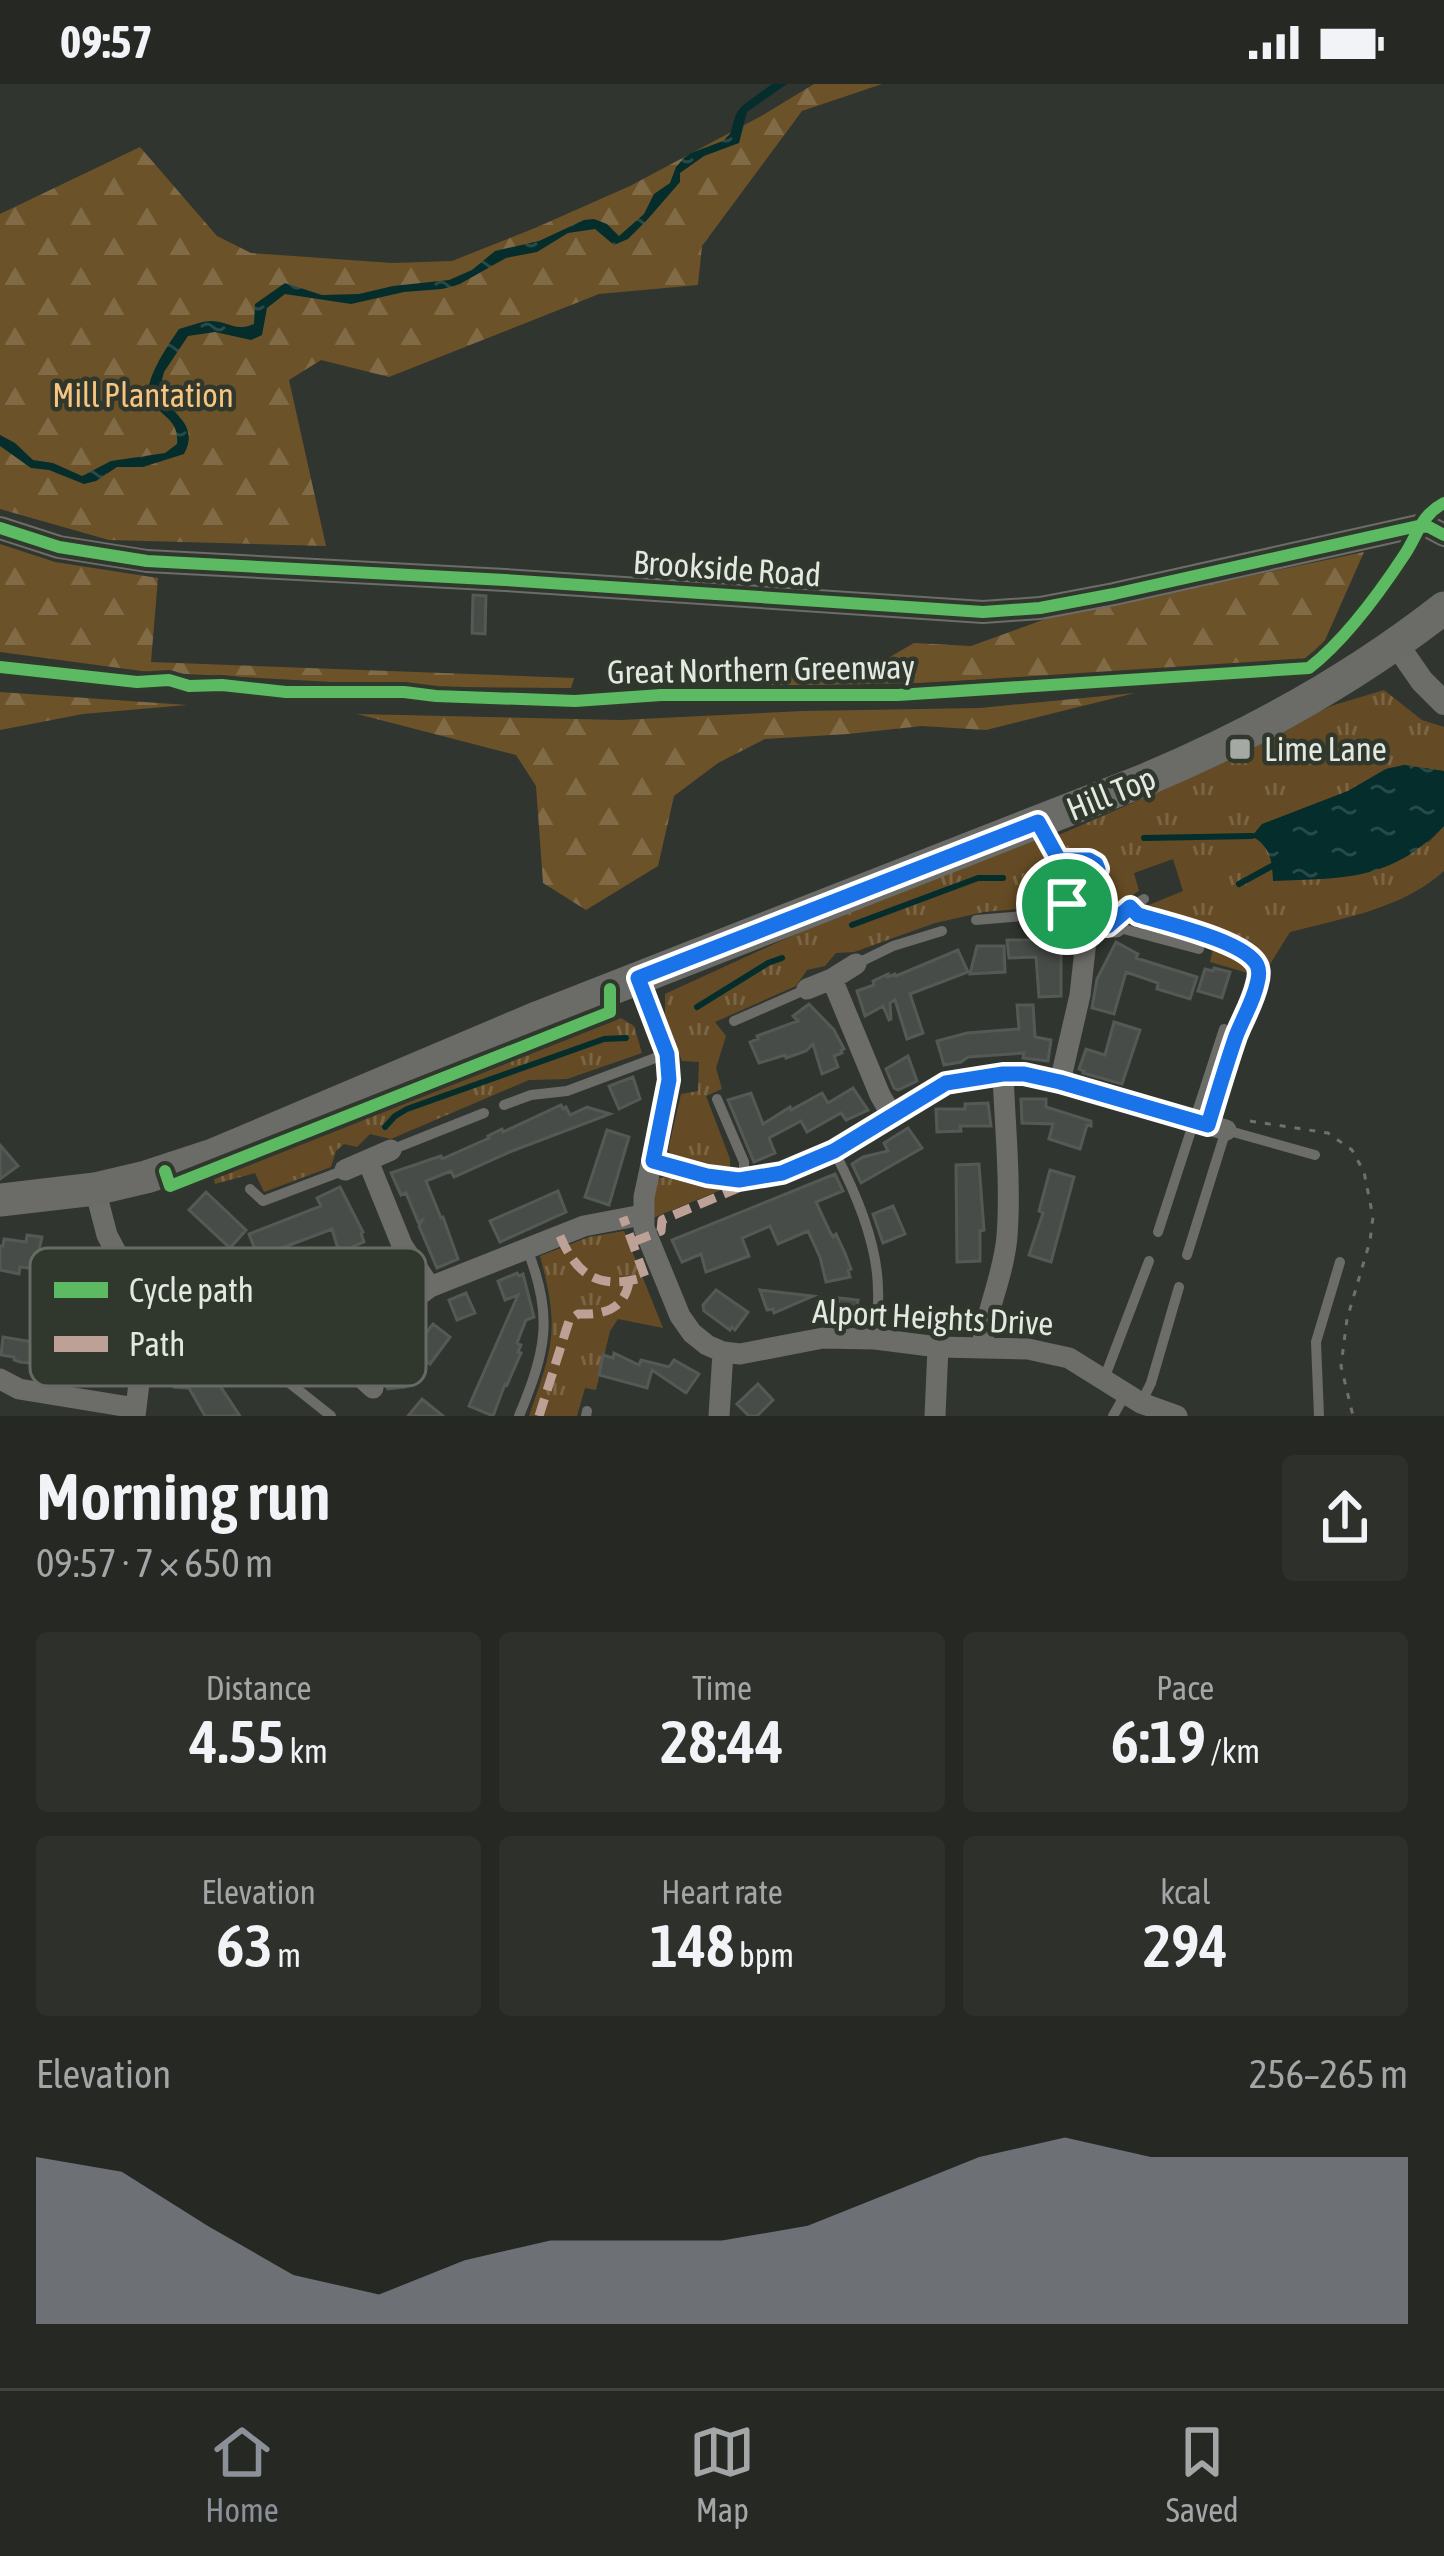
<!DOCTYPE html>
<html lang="en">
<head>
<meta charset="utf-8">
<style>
	:root { --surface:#252823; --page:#2d302b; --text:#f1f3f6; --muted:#a3a6a6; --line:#424441; --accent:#8c9099 }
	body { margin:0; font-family:"Asap Condensed",sans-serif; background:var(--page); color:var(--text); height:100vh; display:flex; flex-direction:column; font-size:45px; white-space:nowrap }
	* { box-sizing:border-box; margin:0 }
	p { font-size:39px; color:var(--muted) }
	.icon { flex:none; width:66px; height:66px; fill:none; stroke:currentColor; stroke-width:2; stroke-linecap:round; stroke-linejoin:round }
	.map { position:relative; height:1332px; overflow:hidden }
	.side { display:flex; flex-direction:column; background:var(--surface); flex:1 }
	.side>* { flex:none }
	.pin { position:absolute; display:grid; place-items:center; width:102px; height:102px; color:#fff; margin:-51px; border:6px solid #fff; border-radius:50%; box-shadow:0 3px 12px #0007 }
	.round { display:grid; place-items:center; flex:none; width:126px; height:126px; border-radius:12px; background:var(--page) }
	.summary { display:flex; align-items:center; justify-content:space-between; height:204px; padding:0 36px }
	h1 { font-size:66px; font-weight:600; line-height:90px }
	.figures { display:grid; grid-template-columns:repeat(3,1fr); gap:18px; height:204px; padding:12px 36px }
	.figures div { display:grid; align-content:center; border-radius:12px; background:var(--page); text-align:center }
	.figures b { font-size:60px; font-weight:600 }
	.figures small { font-size:33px; font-weight:400 }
	.figures p { font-size:33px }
	.chart { height:336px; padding:24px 36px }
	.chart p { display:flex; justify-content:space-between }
	.chart svg { width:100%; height:216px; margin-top:12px; fill:var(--accent); opacity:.7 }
	.status { display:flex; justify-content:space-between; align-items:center; height:84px; padding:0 60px; background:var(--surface); direction:ltr }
	.status svg { height:33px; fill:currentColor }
	.tab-bar { display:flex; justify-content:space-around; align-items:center; height:168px; border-top:3px solid var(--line); background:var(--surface); font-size:33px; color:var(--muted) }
	.tab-bar a { display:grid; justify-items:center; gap:6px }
	.tab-bar .current { color:var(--accent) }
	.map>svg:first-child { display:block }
	.grass { fill:url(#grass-tufts) }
	.forest { fill:url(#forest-firs) }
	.water { fill:url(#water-ripples) }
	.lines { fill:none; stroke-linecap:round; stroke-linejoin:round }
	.stream { stroke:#042d2c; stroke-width:6 }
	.building { fill:#484c48; stroke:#555955; stroke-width:3 }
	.path { stroke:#70716e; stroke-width:3; stroke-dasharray:6 9; stroke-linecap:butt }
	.service { stroke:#6c6c69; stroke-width:10 }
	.minor { stroke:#6c6c69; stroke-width:21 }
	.tertiary { stroke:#6c6c69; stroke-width:24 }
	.primary { stroke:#6b6c68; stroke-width:33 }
	.quiet { stroke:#bda197; stroke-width:9; stroke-dasharray:18 9; stroke-linecap:butt }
	.cycleway-casing { stroke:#30372d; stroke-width:20 }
	.cycleway { stroke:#5cba63; stroke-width:12 }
	.route-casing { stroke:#fff; stroke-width:24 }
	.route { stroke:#1a73e8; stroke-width:15 }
	.poi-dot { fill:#a5a9a3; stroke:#30372d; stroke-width:4.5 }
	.labels { text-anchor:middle; stroke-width:9; stroke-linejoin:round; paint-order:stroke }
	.park-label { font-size:33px; fill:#f7c57f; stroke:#30372d }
	.street-label { font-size:33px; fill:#e3e8e1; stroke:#30372d }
	.poi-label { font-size:33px; fill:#e3e8e1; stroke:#30372d; text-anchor:start }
	.key { fill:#30372d; stroke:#666c63; stroke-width:3 }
	.key-label { font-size:33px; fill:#e3e8e1 }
</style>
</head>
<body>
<div class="status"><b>09:57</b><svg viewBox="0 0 49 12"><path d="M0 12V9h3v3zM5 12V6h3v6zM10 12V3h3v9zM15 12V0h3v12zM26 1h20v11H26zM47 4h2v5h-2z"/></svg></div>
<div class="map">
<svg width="1444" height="1332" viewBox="0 0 1444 1332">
	<defs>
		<pattern id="grass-tufts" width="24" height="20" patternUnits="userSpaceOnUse" patternTransform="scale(3)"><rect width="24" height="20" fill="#654b25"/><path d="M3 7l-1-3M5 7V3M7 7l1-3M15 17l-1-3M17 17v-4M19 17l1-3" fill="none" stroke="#7b6544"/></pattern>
		<pattern id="forest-firs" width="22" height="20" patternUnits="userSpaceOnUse" patternTransform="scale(3)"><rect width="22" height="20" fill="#6c5228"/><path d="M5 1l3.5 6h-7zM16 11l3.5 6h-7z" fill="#816b47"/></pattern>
		<pattern id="water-ripples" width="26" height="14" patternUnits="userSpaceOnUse" patternTransform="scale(3)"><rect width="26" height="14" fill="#042d2c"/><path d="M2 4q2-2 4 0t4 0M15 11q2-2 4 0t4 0" fill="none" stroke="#284b4a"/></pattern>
	</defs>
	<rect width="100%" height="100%" fill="#31352f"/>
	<!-- grass -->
	<path class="grass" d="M1384 606 1422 636 1444 643V687L1404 681 1386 685 1348 707 1263 740 1253 753 1262 758 1271 772 1429 758 1444 742V787C1402 825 1343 834 1290 848L1262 893 1210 878 1214 860 1121 838 1144 823 1183 807 1173 775 1134 789 1139 807 1110 825 1041 823 984 828 935 839 854 868 836 869 825 882 807 886 796 902 715 938 726 952 716 984 722 1005 706 1012 730 1075V1087L674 1074 668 1066 681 1010 698 1007 699 978 682 977 665 931V910L822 838 1042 753 1045 757 1130 720 1331 622Z
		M621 934 634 942 642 969 567 995 529 996 391 1055 370 1050 357 1063 344 1060 336 1067 331 1083 264 1108 255 1089 215 1100 213 1091Z
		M668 1093 728 1103 653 1134 652 1102 659 1094Z
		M624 1147 663 1244 618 1235 610 1247 596 1306 585 1304 577 1332H529C553 1264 560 1244 540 1172L589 1153Z"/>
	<!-- forest -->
	<path class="forest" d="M814 0H882L802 27 702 162 698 201 599 210 389 293 321 276 289 296 326 462 109 456 0 425V130L140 63 217 152 251 169 392 179 452 177 535 144 630 102 763 31Z
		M0 460 55 478 158 494 151 578 574 594 571 604 424 603 149 588 0 568Z
		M1364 468 1322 563 1300 578 918 599 766 602 767 587 862 589 914 559 971 562 1048 534Z
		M0 608 187 621 83 630 0 646Z
		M1135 609 986 646 922 642 848 650 765 655 718 679 674 712 658 782 586 826 543 799 536 702 516 671 357 630 620 636 803 627 980 624Z"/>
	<!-- water -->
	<path class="water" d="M772 0H787L747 28 739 59 704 72 680 89V98L647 136 628 155 614 161 595 145 568 149 537 168 506 174 458 201 442 205 404 208 351 220 285 210 267 224 262 251 251 256 215 248 188 252 164 288 159 308C172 331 200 340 184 370L143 383H117L96 397 84 400 49 386 31 384 0 362V351L15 359 33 376 53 379 82 392 111 377 165 369 177 360C180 331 153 332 149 309 146 293 170 258 179 245 190 242 201 237 212 237 231 238 234 248 254 240L255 220 285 199 322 211 359 210 393 202 449 196 472 186 495 167 539 157 584 136 594 135 607 140 619 152 644 130 654 110 670 99 676 83 684 74 691 69 723 57 730 50 736 30 742 22Z
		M1404 681 1444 687V742C1390 797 1346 794 1273 797 1272 777 1271 763 1252 752L1262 740 1348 707 1386 685Z"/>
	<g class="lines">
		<!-- stream -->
		<path class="stream" d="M1144 754 1252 752
			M1239 800 1272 782
			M852 841 978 794H1003
			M697 923 768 879 782 874
			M385 1043 395 1032 407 1025 604 955 626 954"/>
	</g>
	<!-- building -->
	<path class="building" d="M473 511 486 512 485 550 472 549Z
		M1047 847 1061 871V912L1039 913 1036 873 1009 874 1007 856H1031Z
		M1116 858 1138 870 1136 874 1197 893 1190 915 1157 905 1158 899 1126 888 1114 930 1092 924 1097 895Z
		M977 862H1004L1005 888 970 890Z
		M958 866 968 888 910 910 923 949 907 955 895 916 890 919 891 935 889 936 883 922 865 932 857 907 874 901 873 897 888 890V893L895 890 896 892Z
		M1214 884 1230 888 1222 914 1198 907 1205 885 1213 887Z
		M809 920 834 946 844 965 841 966 842 969 834 972 838 983 822 990 813 960 806 967 786 974 785 971 759 979 750 958 758 955 757 952 798 937 793 932Z
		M1017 921H1033L1035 953 1051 956 1048 977 1023 974 1024 969 968 973 961 978 944 981 937 957 967 949 1019 945Z
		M1114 938 1140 946 1122 1000 1083 989 1084 987 1079 985 1086 965 1105 971Z
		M908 972 917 997 898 1006 894 1004 886 985Z
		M633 993 640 1015 619 1025 609 1002Z
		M853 1004 868 1026 846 1036 841 1029 807 1048 801 1037 769 1054 775 1069 754 1078 728 1016 751 1009 763 1040 790 1023 791 1026 822 1009 828 1019Z
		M1021 1015H1046V1023L1091 1037V1042L1087 1041 1080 1065 1049 1055 1053 1040 1022 1039Z
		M988 1019 991 1042H960L961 1047 937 1048 936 1025H965V1020Z
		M561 1021 563 1025 566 1023 570 1031 587 1023 610 1030 512 1067 454 1093 451 1087 426 1097 441 1134 443 1133 458 1175 437 1184 419 1142 422 1136 418 1138 406 1109 401 1111 391 1089 441 1072 442 1075 489 1054 488 1052 502 1045 503 1048Z
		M908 1044 922 1064 861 1099 852 1080 863 1073 888 1067 884 1059Z
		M607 1046 629 1053 609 1121 585 1113Z
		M0 1061 18 1082 0 1095Z
		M979 1080 984 1146 980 1147V1177L957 1178 956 1081Z
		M1050 1086 1074 1093 1051 1178 1029 1171 1043 1129 1039 1127Z
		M835 1090 843 1107 816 1118 829 1146 833 1153 836 1150 845 1169 851 1185 848 1186 850 1193 826 1198 820 1173 808 1147 778 1160 770 1142 742 1154 749 1172 706 1188 701 1170 682 1178 672 1156Z
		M340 1103 363 1148 361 1149 364 1158 354 1162 358 1172 342 1178 332 1145 258 1173 249 1150 321 1122 317 1114Z
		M558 1107 566 1128 500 1158 490 1137Z
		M206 1108 246 1146 230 1164 189 1126Z
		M893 1122 905 1150 883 1159 873 1130Z
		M27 1151 42 1153 39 1166 82 1172 80 1192 86 1193 82 1230 66 1228 68 1192H63V1188L20 1183 19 1190 0 1186V1162H3L4 1155 26 1158Z
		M517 1189 519 1192 523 1190 534 1233 526 1236 517 1259 521 1261 518 1268 521 1269 507 1301 505 1300 493 1332 469 1322 518 1211 505 1216 498 1197Z
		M716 1206 748 1228 735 1246 732 1243 730 1246 704 1227 703 1221Z
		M760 1206 813 1212 774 1229 773 1225 767 1226Z
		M466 1209 475 1229 457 1236 449 1216Z
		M839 1214 858 1216 857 1232 837 1231Z
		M433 1240 450 1253 430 1280 412 1266Z
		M3 1253 44 1260 41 1280 20 1278 14 1276V1273L1 1271Z
		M179 1256 210 1260 207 1282 240 1332H205L189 1304 174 1303Z
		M614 1269 639 1281 641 1276 669 1283 674 1276 699 1290 686 1309 652 1286 647 1304 599 1291 603 1271 613 1274Z
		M402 1274 405 1303 388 1305 381 1291 379 1276Z
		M758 1300 773 1316 757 1332H749L737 1320Z
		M422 1315 443 1332H408Z"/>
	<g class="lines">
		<!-- path -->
		<path class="path" d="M1049 761 1059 777H1089L1096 780 1098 785 1094 791 1066 809 1067 817
			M1146 833 1189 846
			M1204 850C1265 868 1270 890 1240 943
			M1250 1037 1328 1049 1352 1066 1364 1088 1373 1133 1370 1157 1347 1235 1341 1282 1353 1332"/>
		<!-- service -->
		<path class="service" d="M976 836 1046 830 1063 836
			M1110 840 1122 828 1144 815
			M1116 843 1199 865
			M856 880 893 862 942 847
			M734 937 807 905
			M717 1015 744 1078V1095
			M504 1021 531 1011 567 1007 666 970
			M391 1066 484 1029
			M835 1069C856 1109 878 1160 878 1207 879 1223 876 1239 875 1255
			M250 1105 263 1117 345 1086
			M1158 1148 1224 945
			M1187 1171 1226 1046 1315 1071
			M140 1214H160L205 1232 331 1332
			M40 1221 57 1254 50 1309
			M272 1229 300 1250 315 1254 330 1264
			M1104 1295 1149 1177
			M1141 1319 1151 1299 1179 1203
			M519 1332C546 1267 554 1232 527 1165
			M586 1332 587 1327
			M1113 1332 1126 1309
			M1319 1332 1316 1258 1340 1178"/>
		<!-- minor -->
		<path class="minor" d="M1063 836 1116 843
			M638 894 667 970 669 996 644 1113V1144L680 1232 692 1249 707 1261 723 1268 740 1270 823 1254 875 1255 938 1263 1028 1265 1069 1274 1141 1319 1177 1332
			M832 895 880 1011 891 1030
			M807 905 832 895 856 880
			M1060 998 1080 911 1088 839
			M368 1077 402 1161 430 1203
			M653 1077 707 1092 739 1096 782 1089 834 1067 946 999 1003 990H1024L1060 998 1226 1046
			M345 1086 391 1066
			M95 1105 107 1151 140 1214 145 1230 144 1259 135 1332
			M982 1264C986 1226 1004 1191 1007 1152 1011 1101 1005 1042 1003 990
			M331 1265 373 1304
			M354 1283 392 1231 430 1203 584 1142 642 1131
			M0 1295 19 1305 136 1324
			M719 1332 723 1268
			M935 1332 938 1263"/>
		<!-- tertiary -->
		<path class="tertiary" d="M0 444 59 463 147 477 505 496 983 528 1040 524 1114 510 1418 442 1429 443 1444 451
			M1397 561 1422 597 1444 619"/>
		<!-- primary -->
		<path class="primary" d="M0 1116 95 1105 146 1093 213 1071 539 933 1147 695C1254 650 1352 596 1444 524"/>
		<!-- quiet -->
		<path class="quiet" d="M560 1152C578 1194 601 1206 645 1193L623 1133
			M633 1158 661 1147 662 1136 738 1104 739 1096
			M539 1332 569 1237 578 1230C605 1231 624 1225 629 1198"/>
		<defs>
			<path id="cycleway" d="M0 444 59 463 147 477 505 496 983 528 1040 524 1114 510 1418 442 1429 443 1444 451
				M0 583 137 598 169 596 189 602 222 601 286 608H404L436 612 575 617 661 611H898L1309 584C1344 557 1380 508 1405 470 1418 450 1421 431 1444 419
				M165 1087 170 1102 610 928V905"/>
		</defs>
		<!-- cycleway casing -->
		<use href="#cycleway" class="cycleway-casing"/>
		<!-- cycleway -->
		<use href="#cycleway" class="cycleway"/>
	</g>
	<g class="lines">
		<defs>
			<path id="route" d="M1038 738 1059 776H1089L1096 780 1098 785 1094 791 1066 809 1067 820 1063 836 1108 842 1130 823 1138 831C1164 839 1245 857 1257 881 1260 887 1259 893 1257 900 1253 918 1243 934 1236 952 1226 981 1217 1011 1208 1041L1060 998 1024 990H1003L946 999 834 1067 782 1089 739 1096 707 1092 653 1077 669 996 667 970 638 894Z"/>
		</defs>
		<!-- route casing -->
		<use href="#route" class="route-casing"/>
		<!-- route -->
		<use href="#route" class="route"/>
	</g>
	<!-- markers -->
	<rect class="poi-dot" x="1228" y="653" width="24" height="24" rx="6"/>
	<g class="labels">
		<!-- park labels -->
		<g class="park-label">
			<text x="143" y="323">Mill Plantation</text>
		</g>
		<!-- street labels -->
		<g class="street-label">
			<text transform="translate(727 484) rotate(4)" y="12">Brookside Road</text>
			<text transform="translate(761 585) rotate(-1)" y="12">Great Northern Greenway</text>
			<text transform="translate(1111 709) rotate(-22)" y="12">Hill Top</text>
			<text transform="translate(933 1233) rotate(3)" y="12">Alport Heights Drive</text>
		</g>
		<!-- poi labels -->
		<g class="poi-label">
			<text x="1264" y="677">Lime Lane</text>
		</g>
	</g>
	<!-- legend -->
	<rect x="30" y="1164" width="396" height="138" rx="18" class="key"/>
	<rect x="54" y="1198" width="54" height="16" fill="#5cba63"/>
	<rect x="54" y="1252" width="54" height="16" fill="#bda197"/>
	<g class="key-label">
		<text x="129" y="1218">Cycle path</text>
		<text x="129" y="1272">Path</text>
	</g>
</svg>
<div class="pin" style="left:1067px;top:820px;background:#1e9e55"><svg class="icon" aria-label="arrive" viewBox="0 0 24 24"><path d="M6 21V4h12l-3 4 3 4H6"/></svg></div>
</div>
<section class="side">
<div class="summary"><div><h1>Morning run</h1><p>09:57 · 7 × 650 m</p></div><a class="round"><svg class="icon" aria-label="share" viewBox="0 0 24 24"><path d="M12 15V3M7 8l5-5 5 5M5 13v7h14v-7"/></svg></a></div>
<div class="figures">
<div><p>Distance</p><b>4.55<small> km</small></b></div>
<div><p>Time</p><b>28:44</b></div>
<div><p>Pace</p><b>6:19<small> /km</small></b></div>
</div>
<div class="figures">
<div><p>Elevation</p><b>63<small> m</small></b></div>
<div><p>Heart rate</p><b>148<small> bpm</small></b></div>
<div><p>kcal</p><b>294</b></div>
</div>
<div class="chart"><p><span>Elevation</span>256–265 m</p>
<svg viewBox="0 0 160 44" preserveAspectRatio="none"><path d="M0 44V10L10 13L20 24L30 34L40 38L50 31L60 27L70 27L80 27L90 24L100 17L110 10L120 6L130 10L140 10L150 10L160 10V44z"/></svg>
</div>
</section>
<nav class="tab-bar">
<a class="current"><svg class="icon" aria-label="home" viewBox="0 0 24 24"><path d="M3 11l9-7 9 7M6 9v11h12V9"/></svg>Home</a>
<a><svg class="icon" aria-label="map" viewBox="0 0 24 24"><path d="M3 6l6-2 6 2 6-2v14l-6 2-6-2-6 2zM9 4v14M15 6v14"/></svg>Map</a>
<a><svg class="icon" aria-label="saved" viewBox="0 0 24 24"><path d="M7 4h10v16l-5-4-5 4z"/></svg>Saved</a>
</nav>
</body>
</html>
